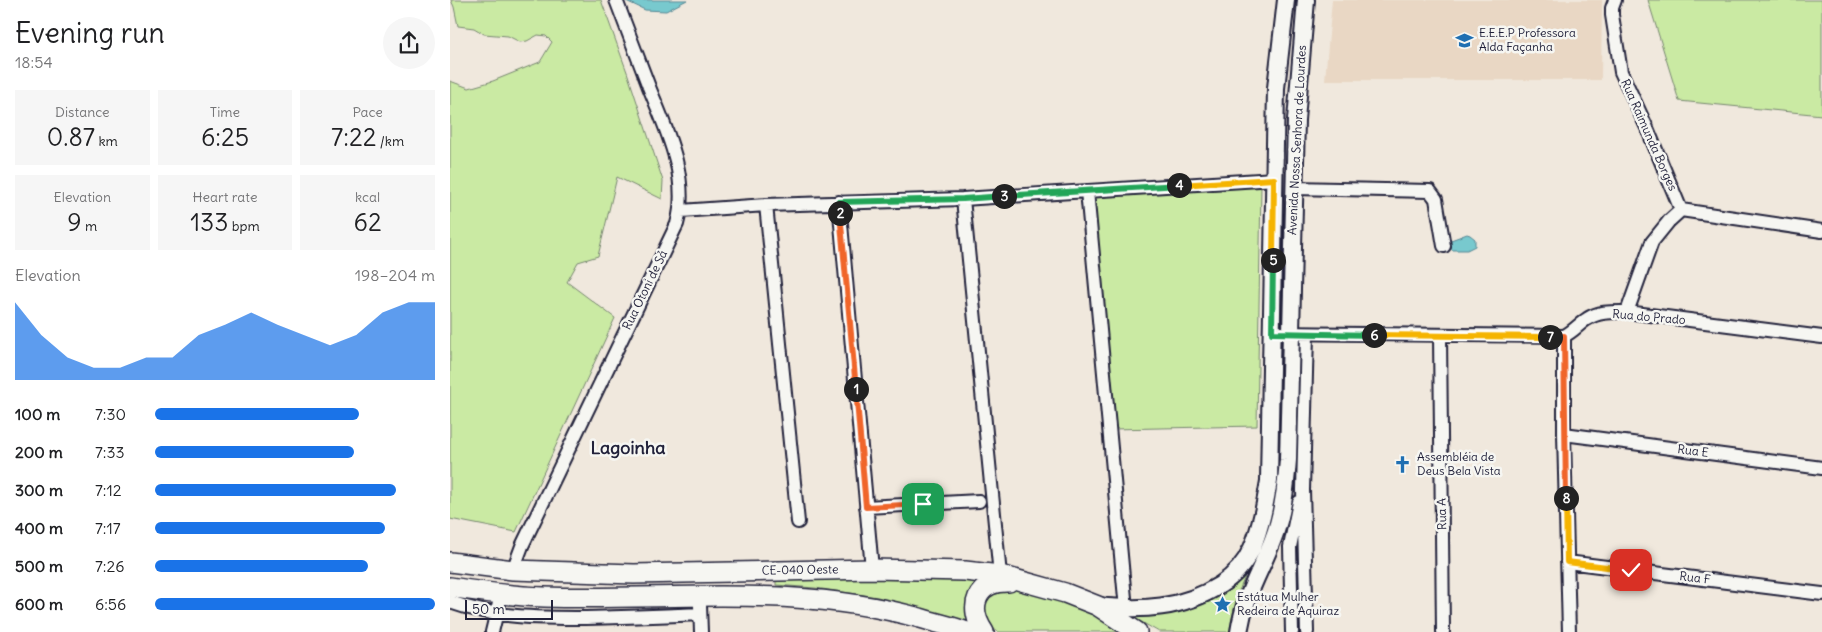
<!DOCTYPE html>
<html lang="en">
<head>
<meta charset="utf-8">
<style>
	:root { --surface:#fff; --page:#f6f6f6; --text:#202124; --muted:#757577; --accent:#1a73e8 }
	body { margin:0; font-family:Delius,sans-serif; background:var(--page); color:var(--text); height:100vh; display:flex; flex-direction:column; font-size:19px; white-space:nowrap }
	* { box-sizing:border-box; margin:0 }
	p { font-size:16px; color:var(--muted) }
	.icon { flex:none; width:28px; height:28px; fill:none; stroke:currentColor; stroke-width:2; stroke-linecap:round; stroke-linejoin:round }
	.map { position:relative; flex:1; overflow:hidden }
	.drawer { display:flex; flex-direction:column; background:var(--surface); width:450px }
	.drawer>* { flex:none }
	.scale { position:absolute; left:15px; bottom:12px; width:88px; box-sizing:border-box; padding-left:5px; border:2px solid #22223b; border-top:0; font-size:14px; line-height:18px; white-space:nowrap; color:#22223b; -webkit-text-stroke:4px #f6f6f2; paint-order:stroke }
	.pin { position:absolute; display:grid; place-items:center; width:42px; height:42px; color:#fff; margin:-21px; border-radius:10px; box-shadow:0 2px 8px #0006 }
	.km { position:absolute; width:25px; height:25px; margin:-12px; border-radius:50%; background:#222; color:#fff; font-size:14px; line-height:25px; text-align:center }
	.round { display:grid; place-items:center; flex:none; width:52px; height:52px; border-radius:26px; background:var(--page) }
	.overview { display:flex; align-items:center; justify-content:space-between; height:85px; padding:0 15px }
	h1 { font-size:28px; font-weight:600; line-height:38px }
	.figures { display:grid; grid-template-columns:repeat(3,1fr); gap:8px; height:85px; padding:5px 15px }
	.figures div { display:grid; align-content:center; border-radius:0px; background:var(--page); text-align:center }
	.figures b { font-size:25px; font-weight:600 }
	.figures small { font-size:14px; font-weight:400 }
	.figures p { font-size:14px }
	.chart { height:140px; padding:10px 15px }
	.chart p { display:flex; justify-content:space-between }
	.chart svg { width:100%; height:90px; margin-top:5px; fill:var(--accent); opacity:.7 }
	ul { padding:0 15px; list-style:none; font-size:16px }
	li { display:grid; grid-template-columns:80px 60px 1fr; align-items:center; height:38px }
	li i { height:12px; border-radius:6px; background:var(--accent) }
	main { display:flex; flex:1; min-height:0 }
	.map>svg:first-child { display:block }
	.built { fill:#e9d7c4 }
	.green { fill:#caeaa3; stroke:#76866f }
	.water { fill:#78c9ce; stroke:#568693 }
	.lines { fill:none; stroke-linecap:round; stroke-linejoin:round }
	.minor-casing { stroke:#22223b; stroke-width:16 }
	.major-casing { stroke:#22223b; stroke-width:20 }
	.highway-casing { stroke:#22223b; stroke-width:22 }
	.minor { stroke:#f6f6f2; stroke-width:12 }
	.major { stroke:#f6f6f2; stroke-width:16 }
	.highway { stroke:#f6f6f2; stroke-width:19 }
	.split-1-casing { stroke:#fff; stroke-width:10 }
	.split-2-casing { stroke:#fff; stroke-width:10 }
	.split-3-casing { stroke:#fff; stroke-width:10 }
	.split-4-casing { stroke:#fff; stroke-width:10 }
	.split-5-casing { stroke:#fff; stroke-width:10 }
	.split-6-casing { stroke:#fff; stroke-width:10 }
	.split-7-casing { stroke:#fff; stroke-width:10 }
	.split-8-casing { stroke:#fff; stroke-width:10 }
	.split-9-casing { stroke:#fff; stroke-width:10 }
	.split-1 { stroke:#f0652b; stroke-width:6 }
	.split-2 { stroke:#f0652b; stroke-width:6 }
	.split-3 { stroke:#22a559; stroke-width:6 }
	.split-4 { stroke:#22a559; stroke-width:6 }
	.split-5 { stroke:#f5b400; stroke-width:6 }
	.split-6 { stroke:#22a559; stroke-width:6 }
	.split-7 { stroke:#f5b400; stroke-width:6 }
	.split-8 { stroke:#f0652b; stroke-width:6 }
	.split-9 { stroke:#f5b400; stroke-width:6 }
	.labels { text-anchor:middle; stroke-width:5; stroke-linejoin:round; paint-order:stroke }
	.poi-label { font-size:12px; fill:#22223b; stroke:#f6f6f2; text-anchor:start }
	.street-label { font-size:12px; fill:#22223b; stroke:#f6f6f2 }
	.district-label { font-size:18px; font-weight:bold; fill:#22223b; stroke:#f6f6f2 }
</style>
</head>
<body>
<main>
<section class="drawer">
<div class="overview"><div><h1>Evening run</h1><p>18:54</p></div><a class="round"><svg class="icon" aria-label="share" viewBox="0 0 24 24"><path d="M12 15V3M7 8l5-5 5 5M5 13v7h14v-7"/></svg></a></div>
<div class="figures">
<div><p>Distance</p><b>0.87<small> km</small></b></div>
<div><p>Time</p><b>6:25</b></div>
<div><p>Pace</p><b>7:22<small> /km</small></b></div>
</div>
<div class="figures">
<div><p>Elevation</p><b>9<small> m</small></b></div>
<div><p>Heart rate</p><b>133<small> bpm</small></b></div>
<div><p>kcal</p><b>62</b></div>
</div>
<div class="chart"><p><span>Elevation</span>198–204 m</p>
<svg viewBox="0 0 160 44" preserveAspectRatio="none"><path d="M0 44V6L10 22L20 33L30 38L40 38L50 33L60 33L70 22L80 17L90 11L100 17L110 22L120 27L130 22L140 11L150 6L160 6V44z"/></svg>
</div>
<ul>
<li><b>100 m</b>7:30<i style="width:73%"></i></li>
<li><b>200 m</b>7:33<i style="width:71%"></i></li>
<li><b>300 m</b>7:12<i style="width:86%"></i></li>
<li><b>400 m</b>7:17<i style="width:82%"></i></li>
<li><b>500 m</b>7:26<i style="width:76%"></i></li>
<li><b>600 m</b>6:56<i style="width:100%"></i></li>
</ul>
</section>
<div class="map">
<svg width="1372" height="632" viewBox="0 0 1372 632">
	<rect width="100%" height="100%" fill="#f0e8dd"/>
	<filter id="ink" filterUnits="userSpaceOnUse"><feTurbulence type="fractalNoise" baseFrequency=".02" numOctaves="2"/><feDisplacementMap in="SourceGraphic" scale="10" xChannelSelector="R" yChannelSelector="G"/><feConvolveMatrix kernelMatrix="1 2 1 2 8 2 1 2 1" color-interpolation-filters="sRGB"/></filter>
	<g filter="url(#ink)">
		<!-- built -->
		<path class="built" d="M882 0H1152L1151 80H875Z"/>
		<!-- green -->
		<path class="green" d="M1 0H151L177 72 213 181 212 199 167 177 148 256 128 262 117 282 165 318 66 532 0 519V81L19 88 43 81 90 62 102 42 96 36 88 35 77 41 70 42 58 36 34 34 24 28 8 26 4 7Z
			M1198 0H1372V115L1229 101Z
			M811 186 807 426 662 429 641 193Z
			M439 574 529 581 522 589V627L428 597 365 588 326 585V577Z
			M791 574 795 577 787 595 779 632H709L681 616Z
			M559 586 600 597 645 614 674 632H548L537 624 529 600Z"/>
		<!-- water -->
		<path class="water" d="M174 0H237L216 11 195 10Z
			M1017 234 1020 235 1025 239V246L1017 250H1002L1000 246 1001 240Z"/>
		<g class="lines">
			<defs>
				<path id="minor" d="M1165 0 1162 8V15L1171 72 1197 128 1231 210
					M844 188 980 191 986 199 994 246
					M637 191 676 609
					M513 199 550 575
					M389 202 422 569
					M316 205 348 522
					M231 211 316 205 513 199 825 179
					M1177 312 1202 242 1219 221 1231 210 1372 231
					M822 333 1114 336C1123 332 1129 324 1137 319 1149 311 1163 312 1177 312L1372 337
					M857 334 853 490 857 632
					M990 335 993 632
					M1114 336V434L1119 632
					M1114 434 1372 468
					M416 507 529 501
					M1117 562 1372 594
					M63 570 72 546 227 224C240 178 216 129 199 87 188 58 177 29 166 0
					M0 602C44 618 89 618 136 618 174 617 212 616 250 614
					M250 605 251 632
					M42 632 51 595
					M842 632 840 547 849 502"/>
				<path id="major" d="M648 606C692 611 732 609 770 585 784 576 795 564 802 548 811 527 815 504 819 481L826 88 836 0
					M789 632C795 594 810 573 823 539 833 514 836 486 838 460L846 120 856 0"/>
				<path id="highway" d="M0 562 63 570 184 574 422 569 515 571 550 575 615 593 648 606 687 632
					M0 587C31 592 62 596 94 597 222 601 344 583 470 618 486 623 502 626 517 632
					M534 632C517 607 526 581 559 582"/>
			</defs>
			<!-- minor casing -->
			<use href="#minor" class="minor-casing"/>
			<!-- major casing -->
			<use href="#major" class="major-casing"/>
			<!-- highway casing -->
			<use href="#highway" class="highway-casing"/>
			<!-- minor -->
			<use href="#minor" class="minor"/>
			<!-- major -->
			<use href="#major" class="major"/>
			<!-- highway -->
			<use href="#highway" class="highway"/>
		</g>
	</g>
	<g class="lines" filter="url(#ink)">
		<defs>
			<path id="split-1" d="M406 389 416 507 473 504"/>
			<path id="split-2" d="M390 213 406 389"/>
			<path id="split-3" d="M390 213 389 202 513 199 554 196"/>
			<path id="split-4" d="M554 196 729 185"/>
			<path id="split-5" d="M729 185 824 179 823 260"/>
			<path id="split-6" d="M823 260 822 333 924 335"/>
			<path id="split-7" d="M924 335 1100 337"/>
			<path id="split-8" d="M1100 337 1114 336 1116 498"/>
			<path id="split-9" d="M1116 498 1117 562 1181 570"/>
		</defs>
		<!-- split-1 casing -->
		<use href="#split-1" class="split-1-casing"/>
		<!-- split-2 casing -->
		<use href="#split-2" class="split-2-casing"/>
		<!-- split-3 casing -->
		<use href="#split-3" class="split-3-casing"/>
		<!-- split-4 casing -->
		<use href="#split-4" class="split-4-casing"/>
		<!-- split-5 casing -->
		<use href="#split-5" class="split-5-casing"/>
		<!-- split-6 casing -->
		<use href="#split-6" class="split-6-casing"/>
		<!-- split-7 casing -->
		<use href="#split-7" class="split-7-casing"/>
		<!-- split-8 casing -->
		<use href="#split-8" class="split-8-casing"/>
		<!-- split-9 casing -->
		<use href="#split-9" class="split-9-casing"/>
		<!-- split-1 -->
		<use href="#split-1" class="split-1"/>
		<!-- split-2 -->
		<use href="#split-2" class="split-2"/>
		<!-- split-3 -->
		<use href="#split-3" class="split-3"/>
		<!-- split-4 -->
		<use href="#split-4" class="split-4"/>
		<!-- split-5 -->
		<use href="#split-5" class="split-5"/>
		<!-- split-6 -->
		<use href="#split-6" class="split-6"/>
		<!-- split-7 -->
		<use href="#split-7" class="split-7"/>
		<!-- split-8 -->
		<use href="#split-8" class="split-8"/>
		<!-- split-9 -->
		<use href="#split-9" class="split-9"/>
	</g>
	<!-- icons -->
	<defs>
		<symbol id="university-bare" viewBox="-9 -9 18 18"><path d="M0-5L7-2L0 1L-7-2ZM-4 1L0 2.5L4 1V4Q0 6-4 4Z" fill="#1f6fb2" stroke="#f6f6f2" stroke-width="2.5" paint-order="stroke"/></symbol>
		<symbol id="church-bare" viewBox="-9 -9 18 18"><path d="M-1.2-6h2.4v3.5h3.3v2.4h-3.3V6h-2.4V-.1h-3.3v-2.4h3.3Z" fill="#1f6fb2" stroke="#f6f6f2" stroke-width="2.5" paint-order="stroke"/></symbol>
		<symbol id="sight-bare" viewBox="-9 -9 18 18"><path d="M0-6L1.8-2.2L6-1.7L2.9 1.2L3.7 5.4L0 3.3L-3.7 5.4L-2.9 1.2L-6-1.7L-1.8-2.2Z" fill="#1f6fb2" stroke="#f6f6f2" stroke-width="2.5" paint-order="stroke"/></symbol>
	</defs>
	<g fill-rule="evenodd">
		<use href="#university-bare" x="1002" y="28" width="25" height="25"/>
		<use href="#church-bare" x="940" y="452" width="25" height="25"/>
		<use href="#sight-bare" x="760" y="592" width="25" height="25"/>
	</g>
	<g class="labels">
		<!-- poi labels -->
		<g class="poi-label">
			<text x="1029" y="37">E.E.E.P Professora<tspan x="1029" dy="14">Alda Façanha</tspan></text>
			<text x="967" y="461">Assembléia de<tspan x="967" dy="14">Deus Bela Vista</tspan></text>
			<text x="787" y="601">Estátua Mulher<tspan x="787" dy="14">Redeira de Aquiraz</tspan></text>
		</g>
		<!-- street labels -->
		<g class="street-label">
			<text transform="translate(1199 135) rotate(66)" y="4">Rua Raimunda Borges</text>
			<text transform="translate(847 140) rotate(-87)" y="4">Avenida Nossa Senhora de Lourdes</text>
			<text transform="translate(195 290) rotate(-64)" y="4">Rua Otoni de Sá</text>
			<text transform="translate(1199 317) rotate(5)" y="4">Rua do Prado</text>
			<text transform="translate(1243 451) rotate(7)" y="4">Rua E</text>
			<text transform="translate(992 514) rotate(-91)" y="4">Rua A</text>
			<text transform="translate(350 570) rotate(-1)" y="4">CE-040 Oeste</text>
			<text transform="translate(1245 578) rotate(7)" y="4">Rua F</text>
		</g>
		<!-- district labels -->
		<g class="district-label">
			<text x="178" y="454">Lagoinha</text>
		</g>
	</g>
</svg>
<div class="scale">50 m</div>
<div class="pin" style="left:473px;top:504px;background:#1e9e55"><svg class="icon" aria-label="arrive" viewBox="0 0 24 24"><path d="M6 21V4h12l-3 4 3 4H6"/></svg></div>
<div class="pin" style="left:1181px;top:570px;background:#d93025"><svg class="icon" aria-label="check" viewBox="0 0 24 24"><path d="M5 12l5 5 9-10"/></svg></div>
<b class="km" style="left:406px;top:389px">1</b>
<b class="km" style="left:390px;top:213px">2</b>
<b class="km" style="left:554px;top:196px">3</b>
<b class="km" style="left:729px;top:185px">4</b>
<b class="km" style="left:823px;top:260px">5</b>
<b class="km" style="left:924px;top:335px">6</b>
<b class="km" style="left:1100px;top:337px">7</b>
<b class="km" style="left:1116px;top:498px">8</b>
</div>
</main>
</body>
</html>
